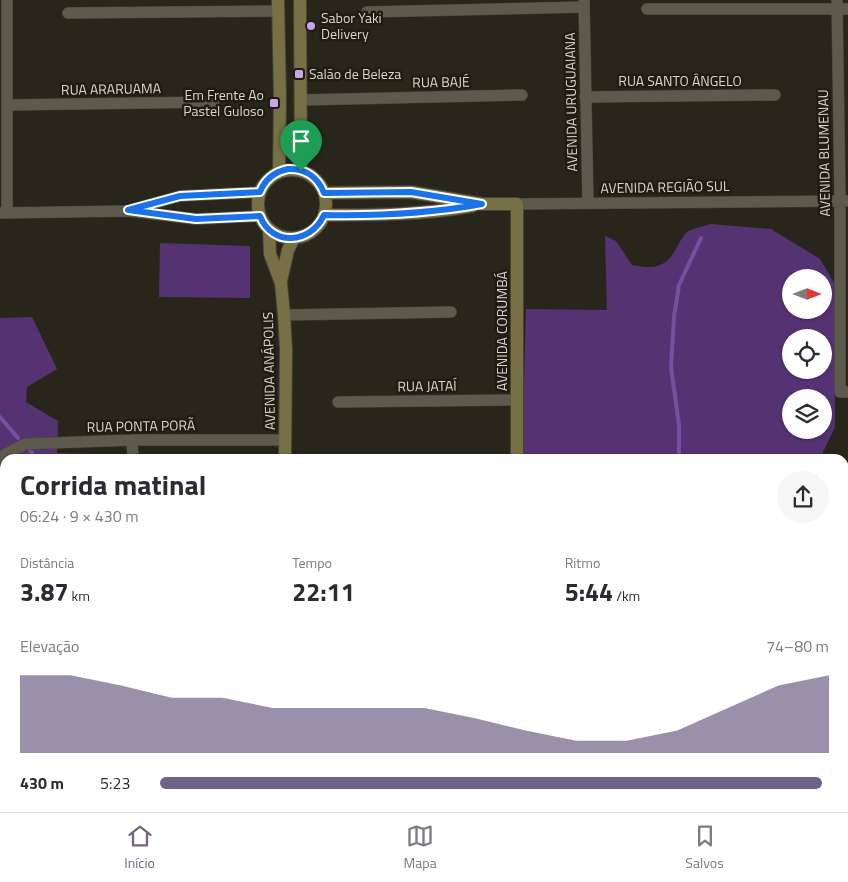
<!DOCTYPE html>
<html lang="pt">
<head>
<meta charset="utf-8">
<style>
	:root { --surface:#fff; --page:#f7f7f7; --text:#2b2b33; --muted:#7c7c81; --line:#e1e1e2; --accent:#726287 }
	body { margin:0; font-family:"Titillium Web",sans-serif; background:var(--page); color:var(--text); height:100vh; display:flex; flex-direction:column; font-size:19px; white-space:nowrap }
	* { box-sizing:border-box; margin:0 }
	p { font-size:16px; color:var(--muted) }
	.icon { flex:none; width:28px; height:28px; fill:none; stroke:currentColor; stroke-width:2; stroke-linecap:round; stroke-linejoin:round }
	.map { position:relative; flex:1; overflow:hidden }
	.details { position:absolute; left:0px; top:454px; width:849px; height:359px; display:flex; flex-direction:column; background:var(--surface); border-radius:15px 15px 0 0; box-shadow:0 1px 4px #0004 }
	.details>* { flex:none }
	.needle { width:32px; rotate:90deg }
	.fabs { position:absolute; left:782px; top:269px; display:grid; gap:10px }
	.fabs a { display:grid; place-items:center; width:50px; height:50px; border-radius:50%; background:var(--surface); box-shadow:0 1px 4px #0004; font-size:25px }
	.pin { position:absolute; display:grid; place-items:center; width:42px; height:42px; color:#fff; margin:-51px -21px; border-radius:50% 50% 50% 0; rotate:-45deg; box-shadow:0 0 5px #0007 }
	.pin .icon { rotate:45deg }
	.round { display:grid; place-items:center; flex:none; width:52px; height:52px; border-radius:26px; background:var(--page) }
	.head { display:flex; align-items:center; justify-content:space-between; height:85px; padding:0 20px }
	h1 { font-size:28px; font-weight:700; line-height:38px }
	.metrics { display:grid; grid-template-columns:repeat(3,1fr); gap:8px; height:85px; padding:5px 20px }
	.metrics div { display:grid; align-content:center }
	.metrics b { font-size:25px; font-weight:700 }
	.metrics small { font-size:14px; font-weight:400 }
	.metrics p { font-size:14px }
	.chart { height:140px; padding:10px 20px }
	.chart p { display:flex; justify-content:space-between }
	.chart svg { width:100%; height:90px; margin-top:5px; fill:var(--accent); opacity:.7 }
	ul { padding:0 20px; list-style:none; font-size:16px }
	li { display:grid; grid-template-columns:80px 60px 1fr; align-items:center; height:38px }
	li i { height:12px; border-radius:6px; background:var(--accent) }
	.menu { display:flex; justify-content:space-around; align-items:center; height:70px; border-top:1px solid var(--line); background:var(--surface); font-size:14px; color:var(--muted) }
	.menu a { display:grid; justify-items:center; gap:2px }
	.menu .on { color:var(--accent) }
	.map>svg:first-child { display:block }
	.green { fill:#553373; fill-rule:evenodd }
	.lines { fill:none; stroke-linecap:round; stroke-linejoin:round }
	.stream { stroke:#784f9e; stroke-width:4 }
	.street-casing { stroke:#44433a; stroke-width:12 }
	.secondary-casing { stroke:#44433a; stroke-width:14 }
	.street { stroke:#5c594d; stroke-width:11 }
	.secondary { stroke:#787045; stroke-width:12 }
	.route-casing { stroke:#fff; stroke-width:10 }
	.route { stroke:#1a73e8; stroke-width:6 }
	.poi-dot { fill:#c9a5ee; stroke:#1f1d12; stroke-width:2 }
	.labels { text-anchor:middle; stroke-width:5; stroke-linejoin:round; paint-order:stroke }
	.poi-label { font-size:14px; fill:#d7d6ce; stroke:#1f1d12; text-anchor:start }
	.street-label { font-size:14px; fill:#d7d6ce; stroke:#1f1d12 }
</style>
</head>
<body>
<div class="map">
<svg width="848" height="812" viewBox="0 0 848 812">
	<rect width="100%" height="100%" fill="#28261b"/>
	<!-- green -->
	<path class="green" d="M710 224 771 229 820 259 834 283 835 427 823 452V459H534V457H522L526 309 607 310 605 236 616 241 632 265C652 269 665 269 676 249 679 243 682 237 687 232 693 228 703 227 710 224ZM791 278H824V310H791ZM791 338H824V370H791ZM791 398H824V430H791Z
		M160 243 250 246V298L159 297Z
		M32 317 57 369 27 387 26 402 58 421 57 453 126 455V459H5V697L0 688V609L4 606 0 594V318Z
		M844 532H848V812H602V808H844Z
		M5 760V808H240L243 812H0V762Z"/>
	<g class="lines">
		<!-- stream -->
		<path class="stream" d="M0 417 18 438
			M30 450 36 459
			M679 459V425L671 367 674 317 679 285 701 238
			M844 671 848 673
			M94 808 96 812"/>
		<defs>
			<path id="street" d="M7 0V213
				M584 0 588 203
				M837 0 840 201V392H848
				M647 9H848
				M367 12 584 7
				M68 13 278 11
				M585 97 775 95
				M301 100 522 95
				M7 105 214 102
				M517 204 847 201
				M134 209 180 196 260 192
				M0 213 128 211 196 219 260 216
				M284 315 451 312
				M338 402 517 400
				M132 440 133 459
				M0 457 25 444 132 440H285
				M0 745 4 752 0 755
				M451 808V812
				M540 808 541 812
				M362 812V808"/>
			<path id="secondary" d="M278 0 280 97 279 172
				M300 0 301 171
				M258 204a34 34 0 1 1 68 0a34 34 0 1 1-68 0Z
				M324 193 411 192 482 204H517V459
				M324 215C374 215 423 215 472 206
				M269 229 270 254 281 283 284 315 286 349 285 459
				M281 281 288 250 294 238"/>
		</defs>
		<!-- street casing -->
		<use href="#street" class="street-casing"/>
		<!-- secondary casing -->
		<use href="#secondary" class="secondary-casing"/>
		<!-- street -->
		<use href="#street" class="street"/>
		<!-- secondary -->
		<use href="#secondary" class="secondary"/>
	</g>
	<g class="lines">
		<defs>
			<path id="route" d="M288 169C305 168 318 177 324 193L411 192 482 204C428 214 378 216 324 215 311 244 272 247 260 216L196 219 128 210 180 196 260 192C265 179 274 172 288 169Z"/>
		</defs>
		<!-- route casing -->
		<use href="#route" class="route-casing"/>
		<!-- route -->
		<use href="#route" class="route"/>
	</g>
	<!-- markers -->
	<g class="poi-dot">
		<circle cx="311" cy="26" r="5"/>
		<rect x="294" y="69" width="10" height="10" rx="2.5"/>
		<rect x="269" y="98" width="10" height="10" rx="2.5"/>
	</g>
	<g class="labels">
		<!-- poi labels -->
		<g class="poi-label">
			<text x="321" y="23">Sabor Yaki<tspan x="321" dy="16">Delivery</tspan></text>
			<text x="309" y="79">Salão de Beleza</text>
			<text x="264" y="100" text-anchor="end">Em Frente Ao<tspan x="264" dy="16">Pastel Guloso</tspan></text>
		</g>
		<!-- street labels -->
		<g class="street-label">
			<text x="680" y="86">RUA SANTO ÂNGELO</text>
			<text transform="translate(441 82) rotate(-1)" y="5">RUA BAJÉ</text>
			<text transform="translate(111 89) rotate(-1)" y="5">RUA ARARUAMA</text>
			<text transform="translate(571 102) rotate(-91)" y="5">AVENIDA URUGUAIANA</text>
			<text transform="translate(824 153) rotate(-91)" y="5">AVENIDA BLUMENAU</text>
			<text transform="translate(665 187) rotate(-1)" y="5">AVENIDA REGIÃO SUL</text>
			<text transform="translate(502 331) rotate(-90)" y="5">AVENIDA CORUMBÁ</text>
			<text transform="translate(269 371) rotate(-91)" y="5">AVENIDA ANÁPOLIS</text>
			<text transform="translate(427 386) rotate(-1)" y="5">RUA JATAÍ</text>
			<text transform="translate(141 426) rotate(-1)" y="5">RUA PONTA PORÃ</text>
		</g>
	</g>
</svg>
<div class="fabs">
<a><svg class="needle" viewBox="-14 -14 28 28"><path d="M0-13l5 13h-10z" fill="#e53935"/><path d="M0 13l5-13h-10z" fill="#7c7c81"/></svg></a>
<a><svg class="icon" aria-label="locate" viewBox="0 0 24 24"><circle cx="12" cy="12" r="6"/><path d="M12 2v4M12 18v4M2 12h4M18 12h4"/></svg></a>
<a><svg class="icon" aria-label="layers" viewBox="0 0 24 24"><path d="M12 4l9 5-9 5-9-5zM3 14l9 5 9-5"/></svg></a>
</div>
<div class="pin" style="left:301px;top:171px;background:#1e9e55"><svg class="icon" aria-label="arrive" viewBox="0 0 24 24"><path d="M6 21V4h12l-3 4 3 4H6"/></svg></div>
<section class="details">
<div class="head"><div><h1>Corrida matinal</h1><p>06:24 · 9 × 430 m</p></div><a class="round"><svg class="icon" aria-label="share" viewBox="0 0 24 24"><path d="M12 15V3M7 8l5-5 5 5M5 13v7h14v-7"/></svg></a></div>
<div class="metrics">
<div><p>Distância</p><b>3.87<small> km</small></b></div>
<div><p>Tempo</p><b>22:11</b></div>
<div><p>Ritmo</p><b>5:44<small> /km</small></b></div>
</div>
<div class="chart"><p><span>Elevação</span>74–80 m</p>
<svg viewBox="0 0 160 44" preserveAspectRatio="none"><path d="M0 44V6L10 6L20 11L30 17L40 17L50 22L60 22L70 22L80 22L90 27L100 33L110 38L120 38L130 33L140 22L150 11L160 6V44z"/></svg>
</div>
<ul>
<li><b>430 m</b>5:23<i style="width:99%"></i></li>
</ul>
</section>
</div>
<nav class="menu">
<a class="on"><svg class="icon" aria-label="home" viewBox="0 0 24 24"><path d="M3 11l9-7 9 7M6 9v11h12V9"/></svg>Início</a>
<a><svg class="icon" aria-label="map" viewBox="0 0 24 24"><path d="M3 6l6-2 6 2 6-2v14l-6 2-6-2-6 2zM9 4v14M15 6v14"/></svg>Mapa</a>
<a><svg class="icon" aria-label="saved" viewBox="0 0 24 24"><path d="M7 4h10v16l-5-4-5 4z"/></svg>Salvos</a>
</nav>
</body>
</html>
